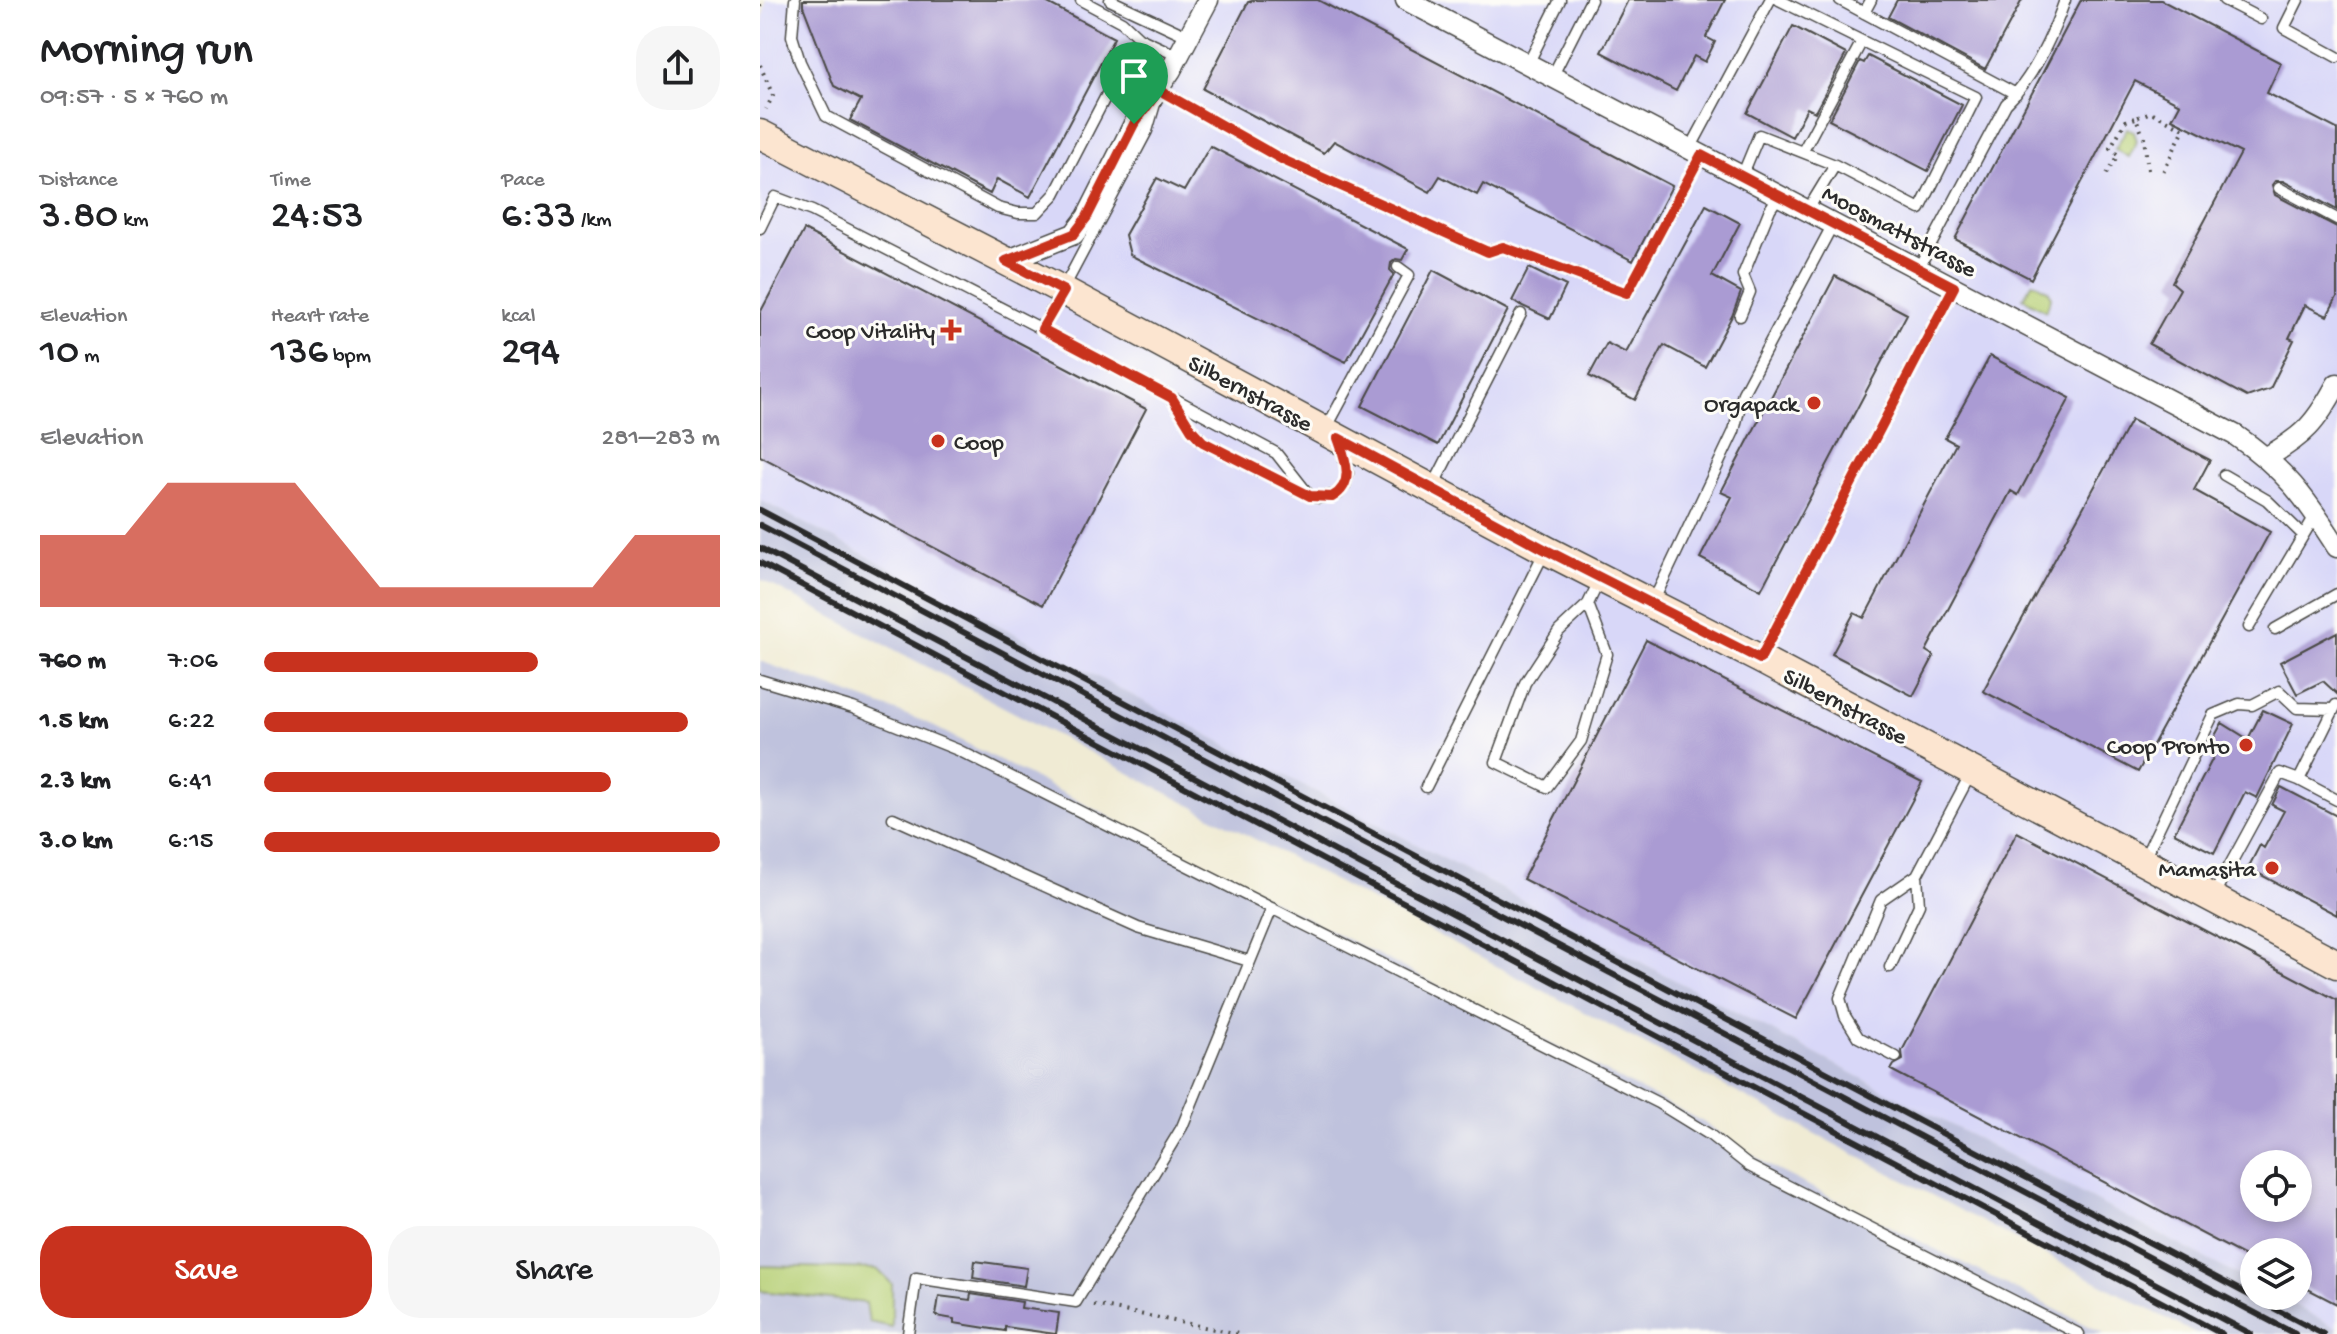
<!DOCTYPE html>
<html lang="en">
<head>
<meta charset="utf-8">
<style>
	:root { --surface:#fff; --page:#f6f6f6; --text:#202124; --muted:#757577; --accent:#c8321e }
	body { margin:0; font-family:"Gochi Hand",sans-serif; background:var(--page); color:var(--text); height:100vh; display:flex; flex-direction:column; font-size:30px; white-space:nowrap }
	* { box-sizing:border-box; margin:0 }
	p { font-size:26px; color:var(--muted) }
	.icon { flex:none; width:44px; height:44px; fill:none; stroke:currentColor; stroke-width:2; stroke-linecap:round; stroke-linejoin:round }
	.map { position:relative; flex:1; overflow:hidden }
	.sheet { display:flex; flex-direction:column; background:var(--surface); width:760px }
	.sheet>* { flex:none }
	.buttons { position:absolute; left:1480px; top:1150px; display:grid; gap:16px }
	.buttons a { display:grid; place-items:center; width:72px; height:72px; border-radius:50%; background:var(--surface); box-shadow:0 4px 12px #0003; font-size:40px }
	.pin { position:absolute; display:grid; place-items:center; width:68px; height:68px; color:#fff; margin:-82px -34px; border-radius:50% 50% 50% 0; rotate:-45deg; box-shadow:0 0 8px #0007 }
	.pin .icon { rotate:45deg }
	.round { display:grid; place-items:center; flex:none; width:84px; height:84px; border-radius:32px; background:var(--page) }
	.summary { display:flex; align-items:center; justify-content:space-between; height:136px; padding:0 40px }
	h1 { font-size:44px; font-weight:600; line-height:60px }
	.stats { display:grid; grid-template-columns:repeat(3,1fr); gap:12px; height:136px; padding:8px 40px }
	.stats div { display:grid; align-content:center }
	.stats b { font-size:40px; font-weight:600 }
	.stats small { font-size:22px; font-weight:400 }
	.stats p { font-size:22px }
	.chart { height:224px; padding:16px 40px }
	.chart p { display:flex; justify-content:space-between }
	.chart svg { width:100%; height:144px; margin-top:8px; fill:var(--accent); opacity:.7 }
	.action { display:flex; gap:16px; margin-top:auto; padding:16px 40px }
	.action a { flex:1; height:92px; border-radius:32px; background:var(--accent); color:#fff; font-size:32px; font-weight:600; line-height:92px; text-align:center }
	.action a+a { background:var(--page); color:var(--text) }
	ul { padding:0 40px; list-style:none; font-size:26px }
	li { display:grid; grid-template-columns:128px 96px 1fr; align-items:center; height:60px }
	li i { height:20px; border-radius:10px; background:var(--accent) }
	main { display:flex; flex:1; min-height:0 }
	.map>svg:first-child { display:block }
	.built { fill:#d8d7f8; fill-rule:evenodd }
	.industrial { fill:#bfc2dd }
	.green { fill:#b6cf74; stroke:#707d50; stroke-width:2 }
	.building { fill:#aa9bd3; fill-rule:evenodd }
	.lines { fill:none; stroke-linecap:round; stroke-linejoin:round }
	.lane-casing { stroke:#494844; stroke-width:13 }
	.street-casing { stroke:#494844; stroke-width:23 }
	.secondary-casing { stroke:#494844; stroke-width:31 }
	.path { stroke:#494844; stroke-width:4; stroke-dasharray:2 6; stroke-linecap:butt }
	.lane { stroke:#fff; stroke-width:10 }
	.street { stroke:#fff; stroke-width:20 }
	.secondary { stroke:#fce5d0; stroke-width:28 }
	.rail { stroke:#2b2b2b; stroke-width:6 }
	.route-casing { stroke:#fff; stroke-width:16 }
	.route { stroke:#c8321e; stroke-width:10 }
	.poi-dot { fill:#c8321e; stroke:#fdfcf7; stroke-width:3 }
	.labels { text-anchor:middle; stroke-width:6; stroke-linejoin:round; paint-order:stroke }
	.street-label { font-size:24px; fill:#2b2b2b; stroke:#fdfcf7 }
	.poi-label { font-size:24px; fill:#2b2b2b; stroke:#fdfcf7; text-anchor:end }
</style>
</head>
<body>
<main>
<section class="sheet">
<div class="summary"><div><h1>Morning run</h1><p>09:57 · 5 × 760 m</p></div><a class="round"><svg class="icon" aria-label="share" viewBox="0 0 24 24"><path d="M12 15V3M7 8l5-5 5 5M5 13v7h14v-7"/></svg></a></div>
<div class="stats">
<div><p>Distance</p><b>3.80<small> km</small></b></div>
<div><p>Time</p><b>24:53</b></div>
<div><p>Pace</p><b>6:33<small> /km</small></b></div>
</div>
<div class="stats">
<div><p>Elevation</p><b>10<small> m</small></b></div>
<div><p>Heart rate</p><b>136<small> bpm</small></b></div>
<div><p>kcal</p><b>294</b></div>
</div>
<div class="chart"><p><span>Elevation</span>281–283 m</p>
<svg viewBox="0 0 160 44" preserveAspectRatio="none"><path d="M0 44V22L10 22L20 22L30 6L40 6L50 6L60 6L70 22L80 38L90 38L100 38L110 38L120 38L130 38L140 22L150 22L160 22V44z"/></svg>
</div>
<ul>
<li><b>760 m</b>7:06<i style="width:60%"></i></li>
<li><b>1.5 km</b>6:22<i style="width:93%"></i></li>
<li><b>2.3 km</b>6:41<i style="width:76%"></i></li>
<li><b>3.0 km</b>6:15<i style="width:100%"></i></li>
</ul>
<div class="action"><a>Save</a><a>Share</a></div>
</section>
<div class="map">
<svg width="1577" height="1334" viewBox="0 0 1577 1334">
	<rect width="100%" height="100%" fill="#fdfcf7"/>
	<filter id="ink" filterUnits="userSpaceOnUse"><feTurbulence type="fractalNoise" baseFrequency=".0125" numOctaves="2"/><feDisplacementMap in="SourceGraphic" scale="16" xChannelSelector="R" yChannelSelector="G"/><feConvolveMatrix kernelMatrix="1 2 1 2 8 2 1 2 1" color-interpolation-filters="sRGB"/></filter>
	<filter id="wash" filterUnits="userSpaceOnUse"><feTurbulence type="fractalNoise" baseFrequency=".006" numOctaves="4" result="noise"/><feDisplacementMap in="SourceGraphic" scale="32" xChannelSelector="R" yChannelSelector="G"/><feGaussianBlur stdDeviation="1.8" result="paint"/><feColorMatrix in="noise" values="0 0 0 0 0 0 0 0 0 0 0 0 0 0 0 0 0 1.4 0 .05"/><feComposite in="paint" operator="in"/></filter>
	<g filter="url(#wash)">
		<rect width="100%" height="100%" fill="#f0ebd4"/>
		<!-- built -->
		<path class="built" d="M6 0H1577V1328L1517 1296H1538V1252H1494V1284L0 500V36ZM1494 1164H1538V1208H1494Z"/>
		<!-- industrial -->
		<path class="industrial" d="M0 500 1494 1284V1296H1517L1577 1328V1334H1436L0 579Z
			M0 661 163 721 943 1122 1013 1168 1345 1334H0Z"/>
		<!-- green -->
		<path class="green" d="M1367 128 1374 132 1377 141 1369 157 1355 149Z
			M1273 282 1289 291 1291 298 1286 311 1263 298Z
			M0 1266 117 1269 132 1284V1327L109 1322 106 1303 0 1291Z"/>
		<g id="blocks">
			<!-- building -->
			<path class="building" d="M43 0H282L354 38 270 197 237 179 230 194 90 120 101 100 74 86 43 6Z
				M495 0H558L912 186 873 261 723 184 717 195 680 176 670 192 574 141 564 153 443 89 488 2Z
				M868 0H965L946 37 955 42 945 62 934 56 916 91 841 52Z
				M1137 0H1262L1225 69 1128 17Z
				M1321 0H1401L1521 63 1507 93 1577 129V210L1523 181H1515L1512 185 1515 195 1577 227V297L1567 316 1545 305 1529 338 1534 340 1510 389 1487 397 1389 344 1420 289 1412 282 1481 153 1412 119 1420 104 1375 81 1271 279 1195 239Z
				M1033 26 1086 54 1055 112 1047 108 1032 137 987 113Z
				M1108 56 1202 105 1168 171 1069 120 1100 61 1104 63Z
				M450 146 648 249 642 260 636 259 631 263 630 270 634 274 586 362 370 255 365 235 397 178 424 191Z
				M946 205 980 223 952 276 981 292 972 316 945 367 904 345 875 400 829 376 847 343 866 353Z
				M44 230 386 409 283 605 0 456V313Z
				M769 268 806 286 790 319 752 301Z
				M673 270 748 310 678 445 602 406Z
				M1075 276 1147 314 1001 590 940 558 972 497 961 492Z
				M1230 356 1310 398 1258 495 1251 491 1166 651 1174 656 1153 696 1072 654 1094 613 1104 618 1196 444 1185 438Z
				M1371 420 1450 460 1434 490 1510 532 1378 772 1223 691Z
				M1577 632V694L1563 681 1537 694 1520 662Z
				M886 640 1162 782 1036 1019 763 879Z
				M1503 710 1533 724 1497 798 1485 792 1454 853 1414 833 1454 756 1446 752 1462 723 1488 739Z
				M1521 787 1577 816V915L1488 868 1500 845 1504 848 1524 811 1512 805Z
				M1257 832 1577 1000V1304L1538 1284V1252H1494V1261L1131 1070 1134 1065 1143 1060 1142 1051ZM1494 1164H1538V1208H1494Z
				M215 1261 267 1268 264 1286 213 1278Z
				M211 1294 262 1302 261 1308 299 1313 296 1334 245 1327V1331L194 1323V1319L176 1316 179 1296 210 1300Z"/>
		</g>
	</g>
	<g filter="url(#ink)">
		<use href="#blocks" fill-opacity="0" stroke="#494844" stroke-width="2"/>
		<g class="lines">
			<defs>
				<path id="lane" d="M35 0 32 36 40 62 66 116 238 208 258 213H277L295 194 361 67 375 58 411 70
					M321 0 362 22 379 38 418 56
					M350 0 429 37
					M1019 0 1102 41
					M1080 0 1256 94
					M1464 0 1501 19
					M1538 0 1524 28 1577 57
					M1104 13 1111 0
					M768 64 800 0
					M792 77 831 0
					M930 149 1010 0
					M1043 151 1102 41 1216 97 1160 209 1075 165 1047 211
					M982 176 999 135 1075 165
					M1519 188 1577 219
					M0 228 15 197 52 211 282 329
					M1158 269 1246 104C1274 77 1292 37 1305 0
					M980 316 990 292 983 275 1010 209 1019 196
					M415 399 516 453 549 495
					M566 429 649 275 638 267
					M581 447 588 473 585 485 578 494 559 498 550 496 443 442 431 429 412 398 282 329 387 131 399 90 523 160 728 252 743 247 867 293 941 155
					M1464 475 1507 500 1543 535
					M673 486 761 314
					M894 600 974 431 983 393 1073 224
					M828 604 799 631 765 683 736 762 787 787 821 741 847 654 828 604 840 579
					M1489 627 1556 514
					M1515 629 1577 594
					M1000 657 1194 287
					M0 680 93 708 198 750 898 1103 950 1135 989 1166 1319 1334
					M1539 780 1577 800
					M666 787 785 551
					M133 818 378 928 489 961
					M1383 861 1453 715 1479 704 1492 705 1519 691 1537 708 1573 709
					M1453 896 1520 773 1539 780 1576 705
					M1130 967 1159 905 1157 875 1211 773
					M1136 1057 1098 1037 1085 1016 1080 998 1121 900 1157 875
					M148 1334 156 1278 316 1302 422 1127 512 908"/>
				<path id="street" d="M646 0 1475 435C1525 469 1545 497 1577 547
					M246 261 314 234 327 217 374 124 411 70 448 0
					M1507 457C1545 435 1556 423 1577 384"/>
				<path id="secondary" d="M0 134 304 291 786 550 1000 659 1577 964"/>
			</defs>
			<!-- lane casing -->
			<use href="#lane" class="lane-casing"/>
			<!-- street casing -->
			<use href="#street" class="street-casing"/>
			<!-- secondary casing -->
			<use href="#secondary" class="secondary-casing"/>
			<!-- path -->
			<path class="path" d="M0 7 1 0
				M0 65 13 96 6 109
				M1388 170 1384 138 1376 118 1391 112 1424 129 1401 176
				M1346 174 1358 155 1350 148 1366 121 1376 118
				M334 1305 479 1334"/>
			<!-- lane -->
			<use href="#lane" class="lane"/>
			<!-- street -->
			<use href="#street" class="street"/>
			<!-- secondary -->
			<use href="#secondary" class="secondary"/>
			<!-- rail -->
			<path class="rail" d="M0 510 1563 1334
				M0 525 1535 1334
				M0 548 1491 1334
				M0 563 1462 1334"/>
		</g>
	</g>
	<g class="lines" filter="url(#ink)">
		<defs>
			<path id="route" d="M399 90 523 160 728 252 743 247 867 293 941 155 1194 287 1000 659 786 550 578 438C585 458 596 484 572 497L550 496 443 442 431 429 412 398 282 329 304 291 246 261 314 234 327 217 374 124Z"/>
		</defs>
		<!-- route casing -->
		<use href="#route" class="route-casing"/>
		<!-- route -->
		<use href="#route" class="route"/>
	</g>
	<!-- markers -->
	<g class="poi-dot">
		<path d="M187 318h8v8h8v8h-8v8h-8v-8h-8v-8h8z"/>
		<circle cx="1054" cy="403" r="8"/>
		<circle cx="178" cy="441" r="8"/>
		<circle cx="1486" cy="745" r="8"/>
		<circle cx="1512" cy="868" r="8"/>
	</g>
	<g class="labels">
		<!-- street labels -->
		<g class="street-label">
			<text transform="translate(1140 230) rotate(28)" y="8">Moosmattstrasse</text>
			<text transform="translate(491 392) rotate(28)" y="8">Silbernstrasse</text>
			<text transform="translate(1086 705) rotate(28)" y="8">Silbernstrasse</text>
		</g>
		<!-- poi labels -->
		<g class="poi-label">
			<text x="175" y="338">Coop Vitality</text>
			<text x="1038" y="411">Orgapack</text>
			<text x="194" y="449" text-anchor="start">Coop</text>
			<text x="1470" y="753">Coop Pronto</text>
			<text x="1496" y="876">Mamasita</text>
		</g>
	</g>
</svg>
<div class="buttons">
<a><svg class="icon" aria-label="locate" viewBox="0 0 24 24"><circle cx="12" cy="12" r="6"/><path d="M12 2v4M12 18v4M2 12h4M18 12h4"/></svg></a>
<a><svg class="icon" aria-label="layers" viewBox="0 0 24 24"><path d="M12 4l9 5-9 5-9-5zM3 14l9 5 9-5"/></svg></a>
</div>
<div class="pin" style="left:374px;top:124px;background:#1e9e55"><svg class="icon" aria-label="arrive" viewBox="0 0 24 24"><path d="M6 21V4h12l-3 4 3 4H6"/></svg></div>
</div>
</main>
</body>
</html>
